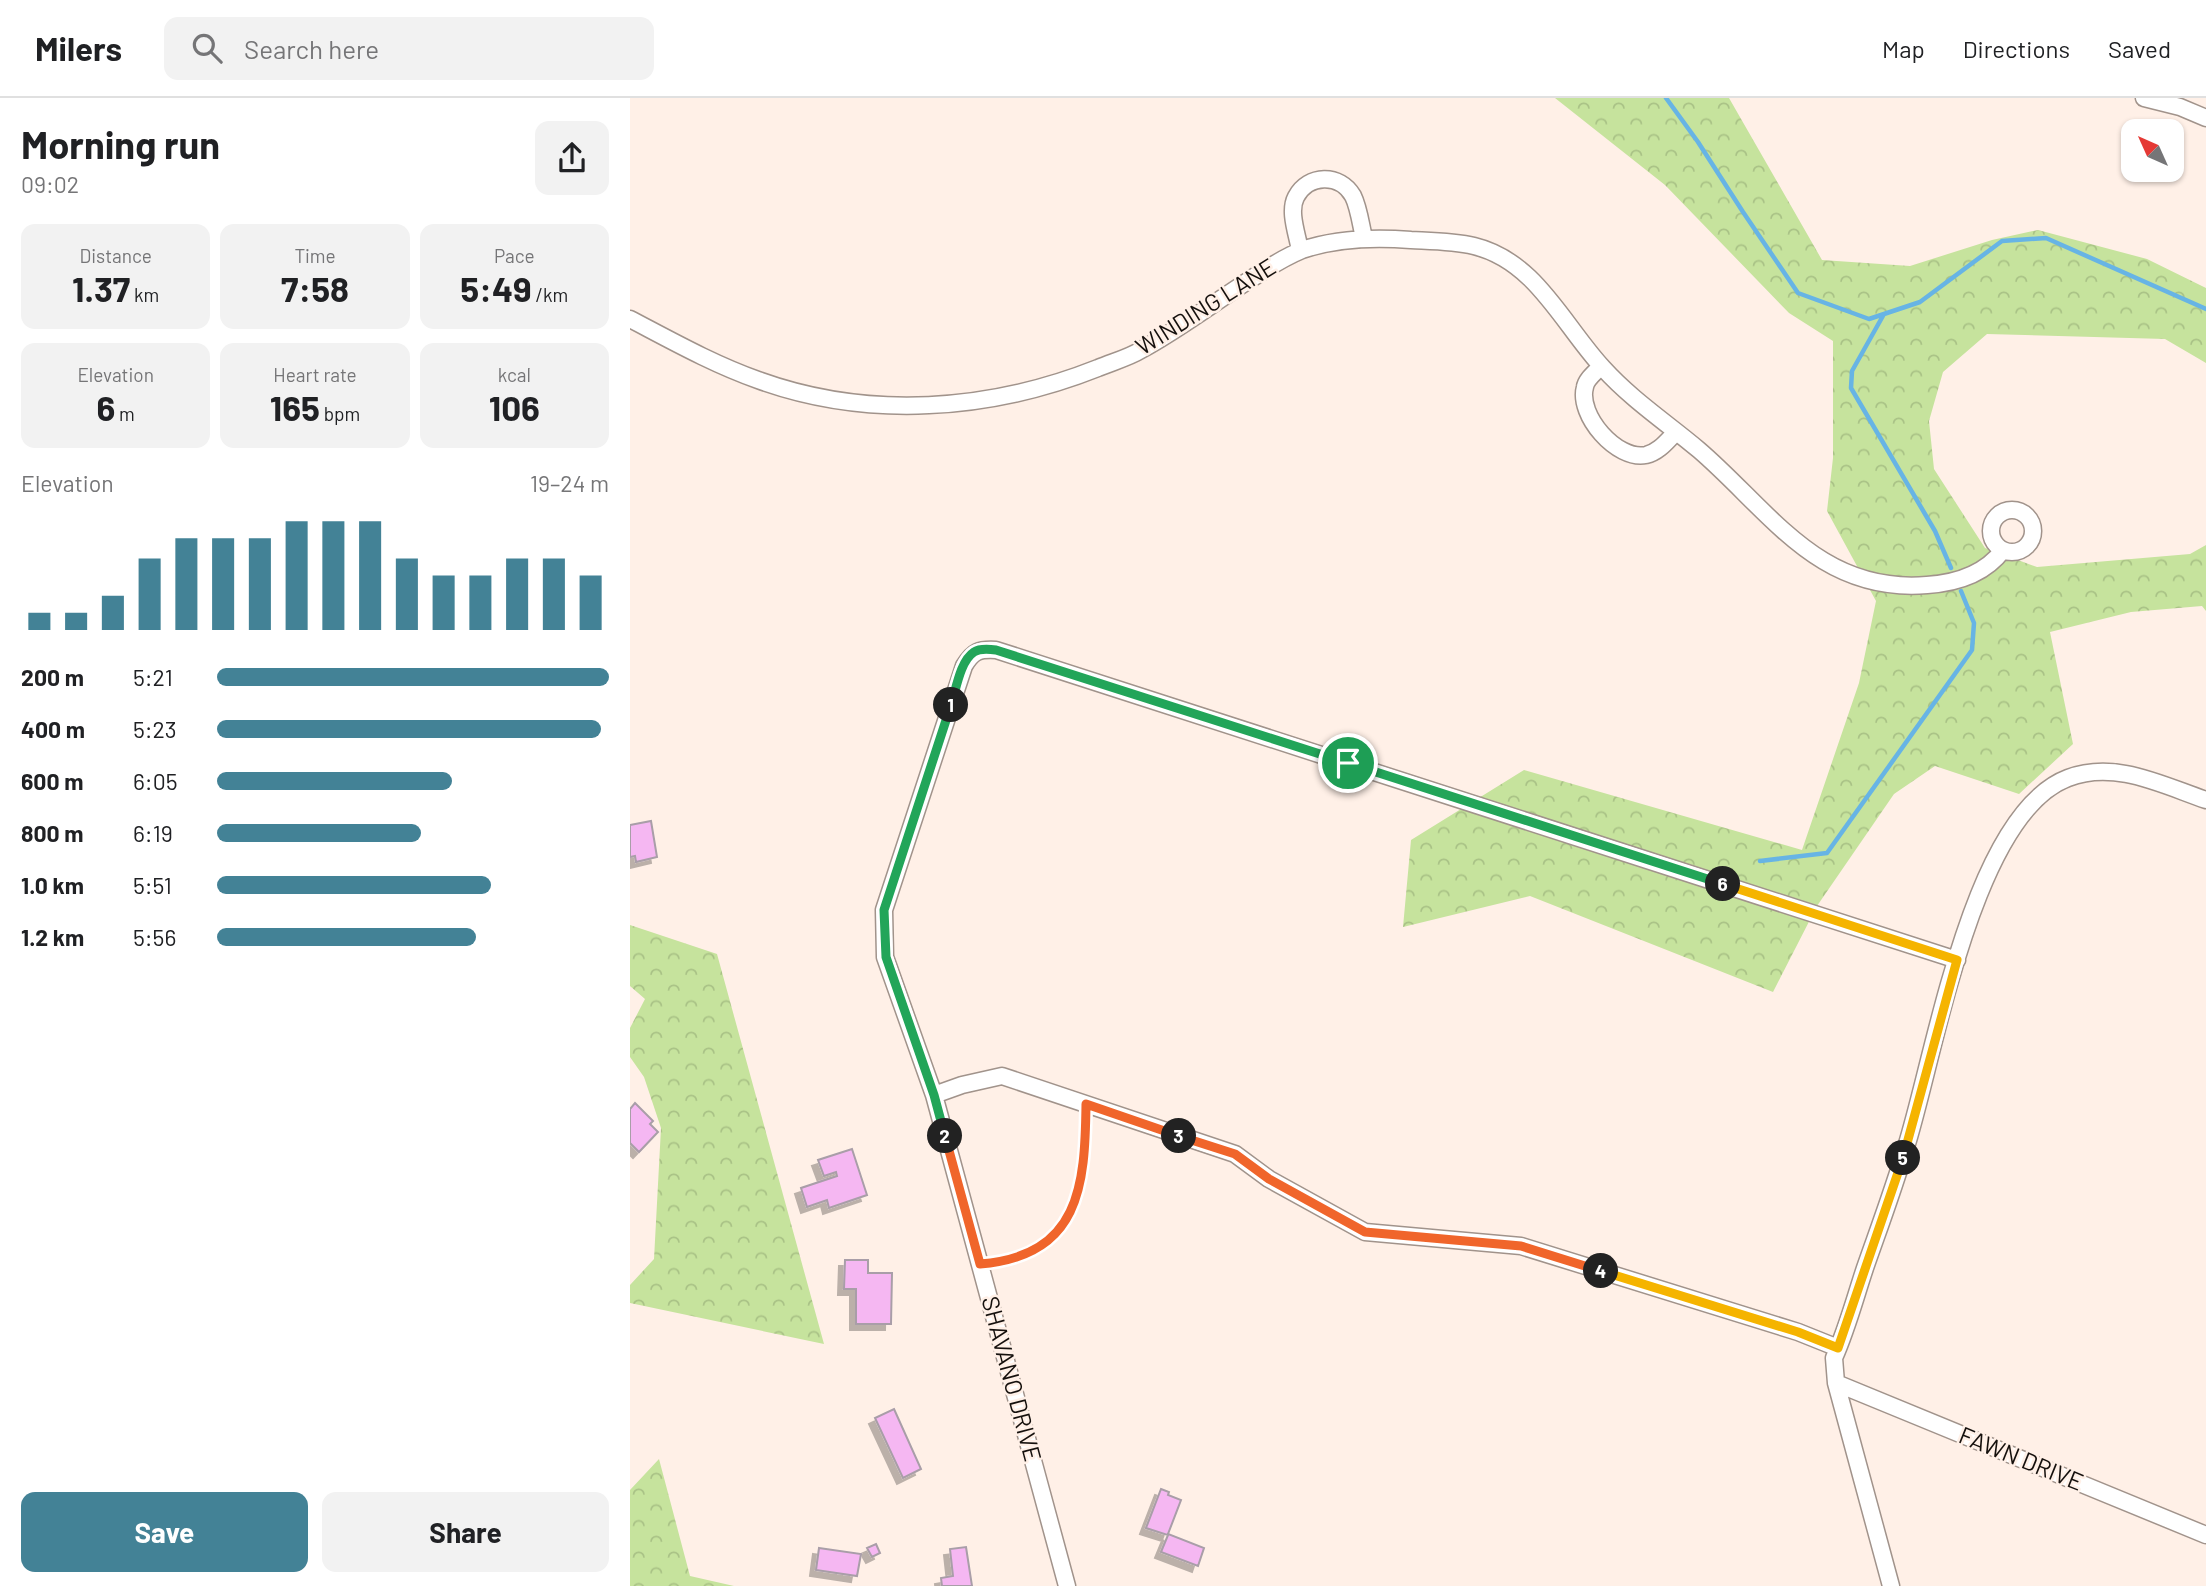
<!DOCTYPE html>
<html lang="en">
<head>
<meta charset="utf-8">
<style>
	:root { --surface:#fff; --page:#f2f2f2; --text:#202124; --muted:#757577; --line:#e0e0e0; --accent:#438296 }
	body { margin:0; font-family:Barlow,sans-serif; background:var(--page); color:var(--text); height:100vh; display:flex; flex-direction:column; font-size:26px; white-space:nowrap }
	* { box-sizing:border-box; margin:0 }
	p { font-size:23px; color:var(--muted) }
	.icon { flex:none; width:38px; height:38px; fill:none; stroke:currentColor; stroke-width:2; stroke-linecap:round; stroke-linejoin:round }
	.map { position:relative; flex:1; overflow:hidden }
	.drawer { display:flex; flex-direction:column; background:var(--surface); width:630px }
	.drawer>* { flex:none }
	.needle { width:46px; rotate:315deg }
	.tools { position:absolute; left:1491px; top:21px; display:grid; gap:14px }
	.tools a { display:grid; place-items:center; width:63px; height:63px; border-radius:14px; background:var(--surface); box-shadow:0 2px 5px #0004; font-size:35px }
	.pin { position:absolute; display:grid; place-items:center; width:60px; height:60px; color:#fff; margin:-30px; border:4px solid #fff; border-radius:50%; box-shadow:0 2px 7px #0007 }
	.km { position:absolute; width:35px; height:35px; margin:-18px; border-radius:50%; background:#222; color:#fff; font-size:19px; line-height:35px; text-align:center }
	.round { display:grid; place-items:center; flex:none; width:74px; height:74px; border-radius:14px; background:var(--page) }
	.summary { display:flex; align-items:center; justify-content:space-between; height:119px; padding:0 21px }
	h1 { font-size:38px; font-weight:700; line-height:52px }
	.stats { display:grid; grid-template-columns:repeat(3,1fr); gap:10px; height:119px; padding:7px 21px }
	.stats div { display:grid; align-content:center; border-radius:14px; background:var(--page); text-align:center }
	.stats b { font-size:35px; font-weight:700 }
	.stats small { font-size:19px; font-weight:400 }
	.stats p { font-size:19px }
	.chart { height:196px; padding:14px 21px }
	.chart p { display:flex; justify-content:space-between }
	.chart svg { width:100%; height:126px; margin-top:7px; stroke:var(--accent); stroke-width:6 }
	.button { display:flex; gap:14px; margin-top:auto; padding:14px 21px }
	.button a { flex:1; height:80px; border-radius:14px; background:var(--accent); color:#fff; font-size:28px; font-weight:700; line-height:80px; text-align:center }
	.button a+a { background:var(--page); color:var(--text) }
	ul { padding:0 21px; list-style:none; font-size:23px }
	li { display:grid; grid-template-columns:112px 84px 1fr; align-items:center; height:52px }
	li i { height:18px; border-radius:9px; background:var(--accent) }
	header { display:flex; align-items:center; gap:42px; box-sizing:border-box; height:98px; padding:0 35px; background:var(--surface); border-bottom:2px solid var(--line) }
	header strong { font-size:33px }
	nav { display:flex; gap:38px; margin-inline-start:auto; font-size:24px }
	.search { width:490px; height:63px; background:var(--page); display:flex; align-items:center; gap:18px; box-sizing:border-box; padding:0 24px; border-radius:14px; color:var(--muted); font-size:26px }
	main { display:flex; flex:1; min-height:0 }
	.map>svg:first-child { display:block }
	.forest { fill:url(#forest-crowns) }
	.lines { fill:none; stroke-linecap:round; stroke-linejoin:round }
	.stream { stroke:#67b4e5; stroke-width:4.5 }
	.building { fill:#f5b7f2; stroke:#a99ea8; stroke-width:2; filter:url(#shadow) }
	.lane-casing { stroke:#a1938b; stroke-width:11 }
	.street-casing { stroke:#a1938b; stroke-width:19 }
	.lane { stroke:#fff; stroke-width:8 }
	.street { stroke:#fff; stroke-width:16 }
	.split-1-casing { stroke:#fff; stroke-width:14 }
	.split-2-casing { stroke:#fff; stroke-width:14 }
	.split-3-casing { stroke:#fff; stroke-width:14 }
	.split-4-casing { stroke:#fff; stroke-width:14 }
	.split-5-casing { stroke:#fff; stroke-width:14 }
	.split-6-casing { stroke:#fff; stroke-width:14 }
	.split-7-casing { stroke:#fff; stroke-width:14 }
	.split-1 { stroke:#22a559; stroke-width:9 }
	.split-2 { stroke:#22a559; stroke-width:9 }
	.split-3 { stroke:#f0652b; stroke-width:9 }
	.split-4 { stroke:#f0652b; stroke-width:9 }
	.split-5 { stroke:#f5b400; stroke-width:9 }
	.split-6 { stroke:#f5b400; stroke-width:9 }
	.split-7 { stroke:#22a559; stroke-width:9 }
	.labels { text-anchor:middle; stroke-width:5; stroke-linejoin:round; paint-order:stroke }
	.street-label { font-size:24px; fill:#15100d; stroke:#fff0e7 }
</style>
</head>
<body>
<header>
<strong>Milers</strong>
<div class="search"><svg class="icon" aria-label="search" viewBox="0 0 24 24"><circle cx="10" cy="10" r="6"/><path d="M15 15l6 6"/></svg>Search here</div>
<nav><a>Map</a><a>Directions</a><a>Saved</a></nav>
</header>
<main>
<section class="drawer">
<div class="summary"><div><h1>Morning run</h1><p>09:02</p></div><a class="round"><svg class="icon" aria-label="share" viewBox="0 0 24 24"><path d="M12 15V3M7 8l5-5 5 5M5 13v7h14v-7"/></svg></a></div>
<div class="stats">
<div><p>Distance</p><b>1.37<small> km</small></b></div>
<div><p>Time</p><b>7:58</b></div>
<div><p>Pace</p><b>5:49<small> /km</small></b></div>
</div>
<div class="stats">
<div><p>Elevation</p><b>6<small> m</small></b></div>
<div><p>Heart rate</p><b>165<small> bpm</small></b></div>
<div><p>kcal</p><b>106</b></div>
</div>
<div class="chart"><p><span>Elevation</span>19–24 m</p>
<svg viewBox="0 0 160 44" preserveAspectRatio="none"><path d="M5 44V38M15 44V38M25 44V32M35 44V19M45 44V12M55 44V12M65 44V12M75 44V6M85 44V6M95 44V6M105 44V19M115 44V25M125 44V25M135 44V19M145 44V19M155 44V25"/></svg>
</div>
<ul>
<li><b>200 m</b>5:21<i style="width:100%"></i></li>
<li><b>400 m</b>5:23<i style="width:98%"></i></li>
<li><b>600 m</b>6:05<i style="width:60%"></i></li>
<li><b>800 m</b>6:19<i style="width:52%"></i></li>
<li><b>1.0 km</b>5:51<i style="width:70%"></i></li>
<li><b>1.2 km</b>5:56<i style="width:66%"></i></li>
</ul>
<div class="button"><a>Save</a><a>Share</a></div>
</section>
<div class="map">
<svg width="1576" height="1488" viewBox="0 0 1576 1488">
	<defs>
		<pattern id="forest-crowns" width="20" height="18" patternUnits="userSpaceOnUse" patternTransform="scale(1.75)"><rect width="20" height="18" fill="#c6e39d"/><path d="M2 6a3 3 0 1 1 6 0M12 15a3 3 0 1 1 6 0" fill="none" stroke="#a9c286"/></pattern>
		<filter id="shadow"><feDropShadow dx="-6" dy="6" stdDeviation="0" flood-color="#0004"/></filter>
	</defs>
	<rect width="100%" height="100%" fill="#fff0e7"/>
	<!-- forest -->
	<path class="forest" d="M925 0H1099L1192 162 1280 168 1362 142 1408 132 1517 161 1576 190V265L1535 241 1357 236 1313 274 1299 323 1304 371 1355 450 1407 469 1560 456 1576 447V513L1572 508 1501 514 1420 534 1443 646 1389 696 1305 668 1264 696 1187 808 1143 894 900 798 773 829 781 742 894 672 1172 752 1229 585 1246 503 1197 413 1203 360V243L1159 215 1035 87Z
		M0 827 87 856 194 1246 0 1205V1187L24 1161 31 1030 14 979 0 959V930L15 901 0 888Z
		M29 1361 60 1478 104 1488H0V1392Z"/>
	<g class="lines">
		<!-- stream -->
		<path class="stream" d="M1036 0 1068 44 1113 114 1168 195 1239 221 1290 204 1372 143 1416 140 1576 211
			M1254 216 1222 273 1221 290 1305 433 1321 470
			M1130 763 1197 755 1342 552 1344 525 1331 493"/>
	</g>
	<!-- building -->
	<path class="building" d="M21 723 27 759 6 764 5 758 0 759V727Z
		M5 1005 23 1023 20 1026 28 1034 9 1054 0 1045V1011Z
		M222 1051 237 1097 199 1110 197 1102 177 1109 171 1090 207 1078 206 1074 194 1078 188 1062Z
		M215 1162H238V1175H262L261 1226H226V1191H214Z
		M264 1311 291 1371 273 1380 245 1320Z
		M531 1391 539 1394 538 1397 551 1402 538 1436 574 1450 568 1468 531 1454 538 1437 516 1430Z
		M246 1446 250 1455 242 1459 237 1450Z
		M336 1449 342 1488H312L311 1480 323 1478 320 1451Z
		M189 1450 231 1456 227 1478 186 1472Z"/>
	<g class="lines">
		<defs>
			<path id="lane" d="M350 1166C450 1158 455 1089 455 1006"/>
			<path id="street" d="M1514 0 1550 9 1576 20
				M670 153C668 138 658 114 666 99 678 76 710 75 723 98 729 110 731 128 734 140
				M0 221C42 243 83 266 128 282 238 322 360 313 468 270 482 264 498 260 511 252 550 231 586 203 624 179 639 169 655 159 672 152 707 140 744 139 781 142 802 143 824 143 844 148 906 163 933 227 973 270 1002 302 1037 325 1069 352 1141 414 1189 496 1297 487 1327 485 1355 476 1373 452
				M971 268C966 274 956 281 955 289 947 317 987 363 1016 357 1029 354 1037 343 1046 334
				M1361 433a21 21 0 1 1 42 0a21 21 0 1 1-42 0Z
				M304 997 332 987 372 978 605 1056 639 1081 735 1134 891 1148 1168 1234 1208 1250
				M1206 1285 1576 1437
				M437 1488 304 997 255 859 254 812 334 568C343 553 349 551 366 552L1327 862
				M1261 1488 1206 1285 1204 1260C1217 1231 1225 1200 1235 1170 1249 1130 1264 1090 1276 1049 1305 958 1342 716 1438 680 1485 662 1532 687 1576 702"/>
		</defs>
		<!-- lane casing -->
		<use href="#lane" class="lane-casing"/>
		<!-- street casing -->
		<use href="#street" class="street-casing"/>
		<!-- lane -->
		<use href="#lane" class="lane"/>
		<!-- street -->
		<use href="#street" class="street"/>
	</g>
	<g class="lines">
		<defs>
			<path id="split-1" d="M321 607C326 592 330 563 344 554 350 550 359 551 366 552L718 665"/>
			<path id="split-2" d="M315 1038 304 997 256 859 254 812 321 607"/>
			<path id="split-3" d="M315 1038 350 1166C450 1158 455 1088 456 1006L549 1038"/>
			<path id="split-4" d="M549 1038 605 1056 639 1081 735 1134 891 1148 971 1173"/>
			<path id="split-5" d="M971 1173 1168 1234 1208 1250 1273 1060"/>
			<path id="split-6" d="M1093 786 1327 862 1273 1060"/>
			<path id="split-7" d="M718 665 1093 786"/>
		</defs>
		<!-- split-1 casing -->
		<use href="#split-1" class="split-1-casing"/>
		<!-- split-2 casing -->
		<use href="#split-2" class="split-2-casing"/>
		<!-- split-3 casing -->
		<use href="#split-3" class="split-3-casing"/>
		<!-- split-4 casing -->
		<use href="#split-4" class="split-4-casing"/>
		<!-- split-5 casing -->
		<use href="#split-5" class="split-5-casing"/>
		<!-- split-6 casing -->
		<use href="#split-6" class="split-6-casing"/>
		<!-- split-7 casing -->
		<use href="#split-7" class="split-7-casing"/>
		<!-- split-1 -->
		<use href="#split-1" class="split-1"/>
		<!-- split-2 -->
		<use href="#split-2" class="split-2"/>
		<!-- split-3 -->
		<use href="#split-3" class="split-3"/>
		<!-- split-4 -->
		<use href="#split-4" class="split-4"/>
		<!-- split-5 -->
		<use href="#split-5" class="split-5"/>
		<!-- split-6 -->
		<use href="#split-6" class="split-6"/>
		<!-- split-7 -->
		<use href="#split-7" class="split-7"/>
	</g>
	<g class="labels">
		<!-- street labels -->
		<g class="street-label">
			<text transform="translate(576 209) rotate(-32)" y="8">WINDING LANE</text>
			<text transform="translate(381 1281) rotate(75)" y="8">SHAVANO DRIVE</text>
			<text transform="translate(1391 1361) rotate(22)" y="8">FAWN DRIVE</text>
		</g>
	</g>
</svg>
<div class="tools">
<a><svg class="needle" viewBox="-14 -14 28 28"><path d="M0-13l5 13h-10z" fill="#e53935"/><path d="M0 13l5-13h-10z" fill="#757577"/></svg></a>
</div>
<div class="pin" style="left:718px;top:665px;background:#1e9e55"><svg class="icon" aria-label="arrive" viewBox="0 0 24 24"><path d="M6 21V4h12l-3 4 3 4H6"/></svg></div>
<b class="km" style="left:321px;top:607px">1</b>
<b class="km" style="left:315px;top:1038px">2</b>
<b class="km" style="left:549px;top:1038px">3</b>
<b class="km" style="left:971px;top:1173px">4</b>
<b class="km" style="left:1273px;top:1060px">5</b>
<b class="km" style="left:1093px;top:786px">6</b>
</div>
</main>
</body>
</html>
